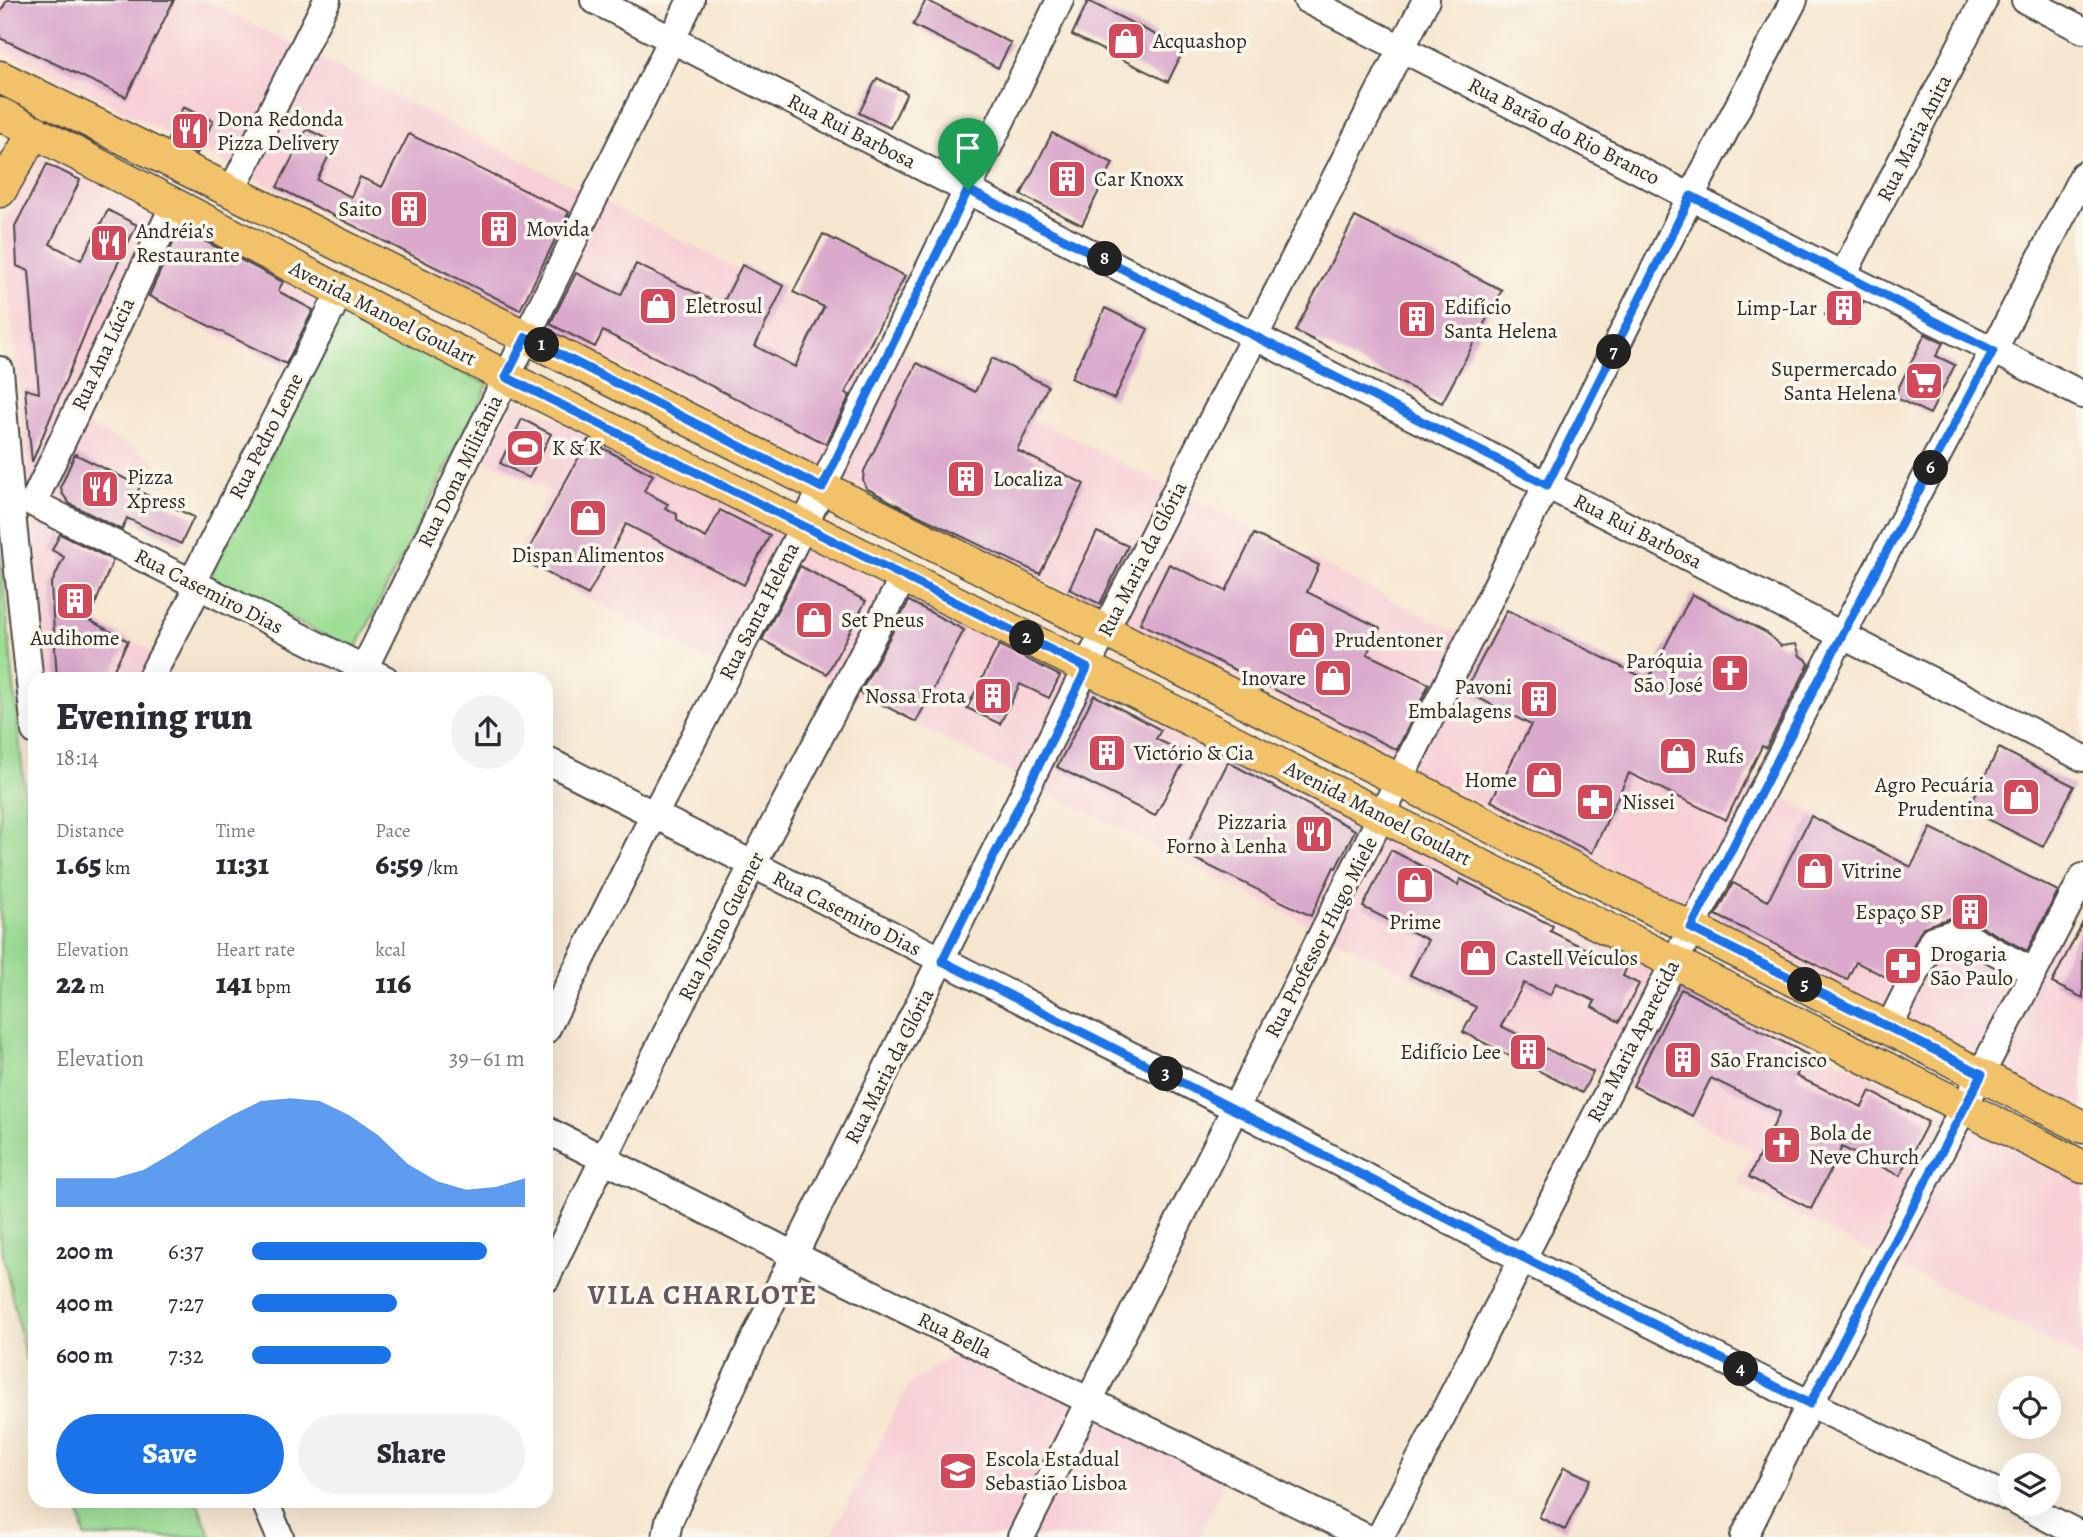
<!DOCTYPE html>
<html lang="en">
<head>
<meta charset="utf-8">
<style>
	:root { --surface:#fff; --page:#f2f2f3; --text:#2b2b33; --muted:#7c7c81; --accent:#1a73e8 }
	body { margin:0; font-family:Alegreya,serif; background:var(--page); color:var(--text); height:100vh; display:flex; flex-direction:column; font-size:26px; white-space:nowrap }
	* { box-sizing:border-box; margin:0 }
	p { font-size:23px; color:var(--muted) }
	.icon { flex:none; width:38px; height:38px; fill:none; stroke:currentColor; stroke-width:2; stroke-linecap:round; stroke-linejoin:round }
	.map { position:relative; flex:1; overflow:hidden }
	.details { position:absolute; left:28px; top:672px; width:525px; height:836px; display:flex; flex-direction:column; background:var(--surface); border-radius:21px; box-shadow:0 7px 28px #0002 }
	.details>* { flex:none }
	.tools { position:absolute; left:1998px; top:1376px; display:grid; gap:14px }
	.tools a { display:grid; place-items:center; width:63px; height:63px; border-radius:50%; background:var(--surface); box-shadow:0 7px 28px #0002; font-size:35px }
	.pin { position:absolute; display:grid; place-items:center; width:60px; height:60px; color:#fff; margin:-72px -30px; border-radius:50% 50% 50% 0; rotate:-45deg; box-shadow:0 0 7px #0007 }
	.pin .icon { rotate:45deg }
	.km { position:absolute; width:35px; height:35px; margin:-18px; border-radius:50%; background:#222; color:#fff; font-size:19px; line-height:35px; text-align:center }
	.round { display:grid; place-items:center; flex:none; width:74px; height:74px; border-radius:37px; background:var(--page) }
	.head { display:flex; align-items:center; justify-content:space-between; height:119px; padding:0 28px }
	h1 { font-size:38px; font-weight:800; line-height:52px }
	.metrics { display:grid; grid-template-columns:repeat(3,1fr); gap:10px; height:119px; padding:7px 28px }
	.metrics div { display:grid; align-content:center }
	.metrics b { font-size:30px; font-weight:800 }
	.metrics small { font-size:19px; font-weight:400 }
	.metrics p { font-size:19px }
	.chart { height:196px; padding:14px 28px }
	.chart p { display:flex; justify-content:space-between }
	.chart svg { width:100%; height:126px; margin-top:7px; fill:var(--accent); opacity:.7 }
	.button { display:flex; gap:14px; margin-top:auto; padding:14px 28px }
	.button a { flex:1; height:80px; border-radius:42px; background:var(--accent); color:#fff; font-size:28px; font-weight:800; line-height:80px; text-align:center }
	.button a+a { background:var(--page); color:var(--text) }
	ul { padding:0 28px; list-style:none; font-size:23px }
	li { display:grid; grid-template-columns:112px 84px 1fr; align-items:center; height:52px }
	li i { height:18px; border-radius:9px; background:var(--accent) }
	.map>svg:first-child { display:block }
	.built { fill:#f7cfd5 }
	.green { fill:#9dde95; stroke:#648460; stroke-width:2 }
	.building { fill:#daa9cc }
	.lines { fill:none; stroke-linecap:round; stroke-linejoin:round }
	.minor-casing { stroke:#494744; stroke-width:30 }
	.major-casing { stroke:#494744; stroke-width:35 }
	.minor { stroke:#fff; stroke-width:26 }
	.major { stroke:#f2c26a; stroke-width:32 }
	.route-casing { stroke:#fff; stroke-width:14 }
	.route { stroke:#1a73e8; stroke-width:9 }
	.labels { text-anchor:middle; stroke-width:7; stroke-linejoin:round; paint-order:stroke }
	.poi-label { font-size:21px; fill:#2b2b2b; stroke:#fbf7ec; text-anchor:start }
	.street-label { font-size:21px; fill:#2b2b2b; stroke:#fbf7ec }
	.district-label { font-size:28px; font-weight:bold; letter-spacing:2px; fill:#685763; stroke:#fbf7ec }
</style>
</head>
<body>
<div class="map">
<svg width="2083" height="1537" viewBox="0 0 2083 1537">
	<rect width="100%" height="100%" fill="#fbf7ec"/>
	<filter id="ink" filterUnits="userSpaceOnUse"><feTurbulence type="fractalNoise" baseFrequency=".0143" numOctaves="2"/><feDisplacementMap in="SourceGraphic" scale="14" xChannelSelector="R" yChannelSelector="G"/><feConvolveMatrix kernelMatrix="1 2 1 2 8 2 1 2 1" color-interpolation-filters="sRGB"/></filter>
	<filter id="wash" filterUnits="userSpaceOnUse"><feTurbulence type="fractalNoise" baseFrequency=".00686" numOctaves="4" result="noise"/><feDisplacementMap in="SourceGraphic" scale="28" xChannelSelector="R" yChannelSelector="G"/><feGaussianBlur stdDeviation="1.57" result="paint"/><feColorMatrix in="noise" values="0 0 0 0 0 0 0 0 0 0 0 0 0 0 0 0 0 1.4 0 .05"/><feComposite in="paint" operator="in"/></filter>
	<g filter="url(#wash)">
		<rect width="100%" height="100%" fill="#f6e6cf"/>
		<!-- built -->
		<path class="built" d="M0 0H205L2083 949V1111L0 48Z
			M39 155 325 296 291 370 144 300 86 424 156 459 93 620 154 652 140 679H49L2 224Z
			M516 399 2083 1183V1359L1738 1185 1753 1151 736 633 719 665 514 560 550 492 486 460Z
			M967 1346 1227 1475 1198 1537H830L909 1384Z"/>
		<!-- green -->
		<path class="green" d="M343 313 488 385 355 651 209 578Z
			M0 549 27 815 35 844V1358L26 1360 0 1241Z
			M77 1502H197L211 1537H85Z"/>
		<g id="blocks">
			<!-- building -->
			<path class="building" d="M7 0H174L126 97 0 38V13Z
				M926 0 1011 43 998 68 913 25Z
				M1088 1 1184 49 1168 82 1072 35Z
				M877 78 907 93 890 128 859 113Z
				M183 107 213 121 197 154 168 139Z
				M307 129 335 143 317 180 351 197 360 177 382 187 409 134 569 212 520 310 277 187Z
				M1052 133 1113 163 1082 225 1021 195Z
				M47 164 80 180 50 244 81 260 108 210 137 225 96 307 32 462 25 389 39 393 29 271 17 266 15 226Z
				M1355 217 1502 290 1442 403 1295 331Z
				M180 228 283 282 278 291 313 310 286 364 149 296Z
				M823 234 905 276 845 393 850 395 826 444 603 331 595 347 550 324 576 273 621 295 636 264 722 305 742 265 784 286 755 346 795 367 824 307 793 292Z
				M1838 290 1863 302 1850 327 1825 315Z
				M1105 308 1148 329 1114 399 1071 378Z
				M1925 334 1943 343 1936 356 1955 365 1930 414 1894 397Z
				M992 358 1048 386 1017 450 1084 484 1040 574 903 508 866 488 863 480 864 471 917 363 975 392Z
				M522 419 551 434 529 478 500 463Z
				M588 440 653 475 644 491 668 504 665 508 677 514V519L687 528 706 538 720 510 770 535 744 585 626 524 588 595 523 560Z
				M75 454 140 486 138 491 194 517 181 544 127 518 122 530 70 504 62 493 61 486Z
				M1097 532 1128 546 1100 604 1069 589Z
				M60 534 113 560 89 620 128 641 109 679H57L51 585 64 557 52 550Z
				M1254 534 1319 565 1307 592 1380 628 1367 654 1429 684 1397 750 1140 623 1169 564 1226 591Z
				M800 566 866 601 827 674 762 640Z
				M1692 594 1767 633 1781 646 1796 644 1800 656 1806 659 1809 664 1766 748 1762 746 1726 820 1629 773 1592 853 1491 801 1531 725 1465 691 1507 610 1648 680Z
				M909 601 964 630 916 722 860 693Z
				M999 645 1060 676 1049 698 1020 684 1000 724 967 708Z
				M1094 695 1161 730 1156 739 1188 754 1155 816 1057 767Z
				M1999 748 2074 786 2043 847 1968 809Z
				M1228 762 1355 830 1336 868 1334 867 1311 916 1183 853Z
				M1811 816 1911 867 1931 828 2058 891 2027 951 1965 918 1954 917 1923 927 1894 981 1856 962 1847 980 1716 915 1733 883 1768 901Z
				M1391 850 1458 885 1460 879 1553 926 1550 931 1626 969 1623 976 1639 984 1619 1022 1592 1007 1595 1001 1556 983 1550 995 1524 983 1501 1026 1593 1072 1582 1093 1463 1032 1476 1007 1410 975 1428 940 1363 907Z
				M2083 922V998L2052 983Z
				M1681 989 1808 1055 1796 1076 1862 1107 1870 1091 1928 1122 1900 1176 1842 1147 1811 1209 1749 1177 1780 1112 1711 1078 1692 1116 1633 1086Z
				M1564 1467 1590 1479 1565 1530 1539 1517Z"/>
		</g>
	</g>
	<g filter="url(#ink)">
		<use href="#blocks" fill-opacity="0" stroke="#494744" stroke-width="2"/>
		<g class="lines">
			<defs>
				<path id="minor" d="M594 0 2083 758
					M1307 0 1843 275 2083 395
					M2025 0 2083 30
					M231 192 327 0
					M1843 275 1984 0
					M0 370 11 504 35 731
					M33 503 385 679
					M33 503 174 205
					M192 582 341 290
					M150 679 199 586
					M359 679 691 0
					M546 760 1235 1108 1522 1259 1810 1404 2011 1499
					M1889 1027 1933 939 1958 932 2034 972
					M546 1030 654 815 804 525 1060 0
					M546 1130 794 1255 1365 1537
					M546 1279C658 1041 782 809 904 576
					M265 1502 280 1537
					M2019 1503 2083 1536
					M666 1537 669 1521 794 1255 1104 632 1426 0
					M1021 1537 1691 196 1794 0
					M1380 1537 1842 635 1993 351 2083 175
					M1744 1537 1810 1404 2083 877"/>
				<path id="major" d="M0 77 526 337 2083 1127
					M0 114 506 377 2083 1167
					M0 191 35 131"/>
			</defs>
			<!-- minor casing -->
			<use href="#minor" class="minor-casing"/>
			<!-- major casing -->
			<use href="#major" class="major-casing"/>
			<!-- minor -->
			<use href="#minor" class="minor"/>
			<!-- major -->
			<use href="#major" class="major"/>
		</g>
	</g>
	<g class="lines" filter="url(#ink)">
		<defs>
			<path id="route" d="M968 190 1547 485 1691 196 1993 351 1842 635 1691 928 1982 1074 1810 1404C1519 1258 1232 1107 942 961L1087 668 506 377 526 337 822 488Z"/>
		</defs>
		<!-- route casing -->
		<use href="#route" class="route-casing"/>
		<!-- route -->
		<use href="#route" class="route"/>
	</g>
	<!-- icons -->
	<defs>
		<symbol id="shop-square" viewBox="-11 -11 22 22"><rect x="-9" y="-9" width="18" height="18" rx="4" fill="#d1495b" stroke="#fbf7ec"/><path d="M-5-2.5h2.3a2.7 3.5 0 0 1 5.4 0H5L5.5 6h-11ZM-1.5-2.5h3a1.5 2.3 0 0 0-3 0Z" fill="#fff"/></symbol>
		<symbol id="restaurant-square" viewBox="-11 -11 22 22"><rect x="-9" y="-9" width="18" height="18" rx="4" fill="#d1495b" stroke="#fbf7ec"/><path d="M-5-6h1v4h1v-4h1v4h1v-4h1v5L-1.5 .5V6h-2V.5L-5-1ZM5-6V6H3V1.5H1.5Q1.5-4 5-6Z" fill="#fff"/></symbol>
		<symbol id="building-square" viewBox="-11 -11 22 22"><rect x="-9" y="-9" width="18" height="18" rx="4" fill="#d1495b" stroke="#fbf7ec"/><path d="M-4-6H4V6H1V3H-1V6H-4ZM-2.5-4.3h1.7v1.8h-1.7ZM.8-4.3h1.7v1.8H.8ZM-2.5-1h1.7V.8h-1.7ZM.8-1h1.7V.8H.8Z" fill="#fff"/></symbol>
		<symbol id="supermarket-square" viewBox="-11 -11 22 22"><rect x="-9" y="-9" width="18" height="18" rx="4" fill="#d1495b" stroke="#fbf7ec"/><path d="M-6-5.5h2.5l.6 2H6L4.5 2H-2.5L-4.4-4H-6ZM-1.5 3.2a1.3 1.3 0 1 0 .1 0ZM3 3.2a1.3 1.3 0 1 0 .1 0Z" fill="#fff"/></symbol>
		<symbol id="stadium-square" viewBox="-11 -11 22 22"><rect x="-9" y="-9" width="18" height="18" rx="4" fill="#d1495b" stroke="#fbf7ec"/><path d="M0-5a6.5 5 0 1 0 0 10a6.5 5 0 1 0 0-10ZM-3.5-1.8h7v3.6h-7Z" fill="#fff"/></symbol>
		<symbol id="church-square" viewBox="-11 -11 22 22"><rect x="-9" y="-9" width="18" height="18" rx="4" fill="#d1495b" stroke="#fbf7ec"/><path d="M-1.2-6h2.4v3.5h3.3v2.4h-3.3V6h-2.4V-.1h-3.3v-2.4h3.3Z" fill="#fff"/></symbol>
		<symbol id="pharmacy-square" viewBox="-11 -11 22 22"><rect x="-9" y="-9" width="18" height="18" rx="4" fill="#d1495b" stroke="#fbf7ec"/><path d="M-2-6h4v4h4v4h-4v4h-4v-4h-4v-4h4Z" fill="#fff"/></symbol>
		<symbol id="school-square" viewBox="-11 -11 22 22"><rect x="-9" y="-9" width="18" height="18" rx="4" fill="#d1495b" stroke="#fbf7ec"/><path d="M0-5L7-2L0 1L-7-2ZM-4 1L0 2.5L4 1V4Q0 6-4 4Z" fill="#fff"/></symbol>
	</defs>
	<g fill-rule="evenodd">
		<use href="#shop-square" x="1104" y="19" width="44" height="44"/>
		<use href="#restaurant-square" x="168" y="109" width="44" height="44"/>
		<use href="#building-square" x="1045" y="157" width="44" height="44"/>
		<use href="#building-square" x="387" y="187" width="44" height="44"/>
		<use href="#building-square" x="477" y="207" width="44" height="44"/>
		<use href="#restaurant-square" x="87" y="221" width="44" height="44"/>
		<use href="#shop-square" x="636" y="284" width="44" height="44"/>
		<use href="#building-square" x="1822" y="286" width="44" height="44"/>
		<use href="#building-square" x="1395" y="297" width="44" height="44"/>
		<use href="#supermarket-square" x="1902" y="359" width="44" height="44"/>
		<use href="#stadium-square" x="503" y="426" width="44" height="44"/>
		<use href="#building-square" x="944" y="457" width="44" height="44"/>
		<use href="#restaurant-square" x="78" y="467" width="44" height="44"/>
		<use href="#shop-square" x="566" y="496" width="44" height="44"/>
		<use href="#building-square" x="53" y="579" width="44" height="44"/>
		<use href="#shop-square" x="792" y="598" width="44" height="44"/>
		<use href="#shop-square" x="1285" y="618" width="44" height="44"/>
		<use href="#church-square" x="1708" y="651" width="44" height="44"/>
		<use href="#shop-square" x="1311" y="656" width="44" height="44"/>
		<use href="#building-square" x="971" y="674" width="44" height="44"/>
		<use href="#building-square" x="1517" y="677" width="44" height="44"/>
		<use href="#building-square" x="1085" y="731" width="44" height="44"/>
		<use href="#shop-square" x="1656" y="734" width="44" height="44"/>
		<use href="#shop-square" x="1522" y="758" width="44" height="44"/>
		<use href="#shop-square" x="1999" y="775" width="44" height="44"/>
		<use href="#pharmacy-square" x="1573" y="780" width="44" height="44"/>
		<use href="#restaurant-square" x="1292" y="812" width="44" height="44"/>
		<use href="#shop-square" x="1793" y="849" width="44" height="44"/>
		<use href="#shop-square" x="1393" y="863" width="44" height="44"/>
		<use href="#building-square" x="1948" y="890" width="44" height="44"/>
		<use href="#shop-square" x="1456" y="936" width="44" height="44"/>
		<use href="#pharmacy-square" x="1881" y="944" width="44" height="44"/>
		<use href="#building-square" x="1506" y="1030" width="44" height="44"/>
		<use href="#building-square" x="1661" y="1038" width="44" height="44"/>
		<use href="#church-square" x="1760" y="1123" width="44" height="44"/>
		<use href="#school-square" x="936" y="1449" width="44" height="44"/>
	</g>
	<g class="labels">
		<!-- poi labels -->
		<g class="poi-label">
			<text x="1153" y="48">Acquashop</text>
			<text x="217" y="126">Dona Redonda<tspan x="217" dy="24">Pizza Delivery</tspan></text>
			<text x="1094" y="186">Car Knoxx</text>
			<text x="382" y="216" text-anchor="end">Saito</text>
			<text x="526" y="236">Movida</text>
			<text x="136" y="238">Andréia's<tspan x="136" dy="24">Restaurante</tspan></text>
			<text x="685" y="313">Eletrosul</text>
			<text x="1444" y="314">Edifício<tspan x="1444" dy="24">Santa Helena</tspan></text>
			<text x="1817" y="315" text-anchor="end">Limp-Lar</text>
			<text x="1897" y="376" text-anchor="end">Supermercado<tspan x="1897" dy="24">Santa Helena</tspan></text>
			<text x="552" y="455">K &amp; K</text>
			<text x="127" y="484">Pizza<tspan x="127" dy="24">Xpress</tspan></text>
			<text x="993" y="486">Localiza</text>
			<text x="588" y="562" text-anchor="middle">Dispan Alimentos</text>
			<text x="841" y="627">Set Pneus</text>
			<text x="75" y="645" text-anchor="middle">Audihome</text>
			<text x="1334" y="647">Prudentoner</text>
			<text x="1703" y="668" text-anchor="end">Paróquia<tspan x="1703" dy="24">São José</tspan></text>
			<text x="1306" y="685" text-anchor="end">Inovare</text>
			<text x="1512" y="694" text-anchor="end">Pavoni<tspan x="1512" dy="24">Embalagens</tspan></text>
			<text x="966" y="703" text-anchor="end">Nossa Frota</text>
			<text x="1134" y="760">Victório &amp; Cia</text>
			<text x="1705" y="763">Rufs</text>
			<text x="1517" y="787" text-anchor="end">Home</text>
			<text x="1994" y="792" text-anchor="end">Agro Pecuária<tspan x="1994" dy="24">Prudentina</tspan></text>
			<text x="1622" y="809">Nissei</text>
			<text x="1287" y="829" text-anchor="end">Pizzaria<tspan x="1287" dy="24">Forno à Lenha</tspan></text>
			<text x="1842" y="878">Vitrine</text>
			<text x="1943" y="919" text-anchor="end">Espaço SP</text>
			<text x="1415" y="929" text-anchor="middle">Prime</text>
			<text x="1930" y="961">Drogaria<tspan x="1930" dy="24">São Paulo</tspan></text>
			<text x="1505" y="965">Castell Veículos</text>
			<text x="1501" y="1059" text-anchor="end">Edifício Lee</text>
			<text x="1710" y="1067">São Francisco</text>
			<text x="1809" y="1140">Bola de<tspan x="1809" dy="24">Neve Church</tspan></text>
			<text x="985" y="1466">Escola Estadual<tspan x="985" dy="24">Sebastião Lisboa</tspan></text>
		</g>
		<!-- street labels -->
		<g class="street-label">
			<text transform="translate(852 131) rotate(27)" y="7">Rua Rui Barbosa</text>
			<text transform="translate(1564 131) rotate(27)" y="7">Rua Barão do Rio Branco</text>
			<text transform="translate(1914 138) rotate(-63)" y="7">Rua Maria Anita</text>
			<text transform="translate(383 313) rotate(27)" y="7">Avenida Manoel Goulart</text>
			<text transform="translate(103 354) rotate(-65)" y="7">Rua Ana Lúcia</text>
			<text transform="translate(266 436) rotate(-63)" y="7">Rua Pedro Leme</text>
			<text transform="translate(460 471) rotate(-64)" y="7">Rua Dona Militânia</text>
			<text transform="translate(1638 531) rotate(27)" y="7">Rua Rui Barbosa</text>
			<text transform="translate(1142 559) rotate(-63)" y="7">Rua Maria da Glória</text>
			<text transform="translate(209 591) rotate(27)" y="7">Rua Casemiro Dias</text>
			<text transform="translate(759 611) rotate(-63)" y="7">Rua Santa Helena</text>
			<text transform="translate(1378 813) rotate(27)" y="7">Avenida Manoel Goulart</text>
			<text transform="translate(847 913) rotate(27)" y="7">Rua Casemiro Dias</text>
			<text transform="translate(721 926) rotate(-63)" y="7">Rua Josino Guemer</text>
			<text transform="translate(1321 937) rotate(-63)" y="7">Rua Professor Hugo Miele</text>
			<text transform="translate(1633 1041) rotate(-63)" y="7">Rua Maria Aparecida</text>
			<text transform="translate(889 1066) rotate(-63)" y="7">Rua Maria da Glória</text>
			<text transform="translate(955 1335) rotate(26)" y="7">Rua Bella</text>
		</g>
		<!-- district labels -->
		<g class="district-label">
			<text x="703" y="1304">VILA CHARLOTE</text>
		</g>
	</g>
</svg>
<div class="tools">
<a><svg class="icon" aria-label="locate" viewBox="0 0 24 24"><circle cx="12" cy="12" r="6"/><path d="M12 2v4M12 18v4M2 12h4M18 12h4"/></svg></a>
<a><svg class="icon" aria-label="layers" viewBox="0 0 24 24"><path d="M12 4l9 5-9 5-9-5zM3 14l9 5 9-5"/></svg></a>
</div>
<div class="pin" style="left:968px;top:190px;background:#1e9e55"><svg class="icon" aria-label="arrive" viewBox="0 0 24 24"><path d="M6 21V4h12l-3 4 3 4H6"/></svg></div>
<b class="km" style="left:542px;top:345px">1</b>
<b class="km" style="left:1027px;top:638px">2</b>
<b class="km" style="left:1166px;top:1074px">3</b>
<b class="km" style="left:1741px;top:1369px">4</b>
<b class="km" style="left:1805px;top:985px">5</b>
<b class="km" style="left:1931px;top:468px">6</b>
<b class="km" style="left:1614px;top:352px">7</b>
<b class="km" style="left:1105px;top:259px">8</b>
<section class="details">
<div class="head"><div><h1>Evening run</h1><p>18:14</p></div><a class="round"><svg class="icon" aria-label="share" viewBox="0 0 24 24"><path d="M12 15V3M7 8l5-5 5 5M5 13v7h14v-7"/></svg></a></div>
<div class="metrics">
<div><p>Distance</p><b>1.65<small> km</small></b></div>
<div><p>Time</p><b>11:31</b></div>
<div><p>Pace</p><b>6:59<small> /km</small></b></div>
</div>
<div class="metrics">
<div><p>Elevation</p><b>22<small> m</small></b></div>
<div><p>Heart rate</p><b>141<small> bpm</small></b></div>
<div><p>kcal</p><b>116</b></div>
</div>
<div class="chart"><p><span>Elevation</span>39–61 m</p>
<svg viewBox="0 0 160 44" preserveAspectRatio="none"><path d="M0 44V34L10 34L20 34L30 31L40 25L50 18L60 12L70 7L80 6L90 7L100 12L110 19L120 29L130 35L140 38L150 37L160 34V44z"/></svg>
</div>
<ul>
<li><b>200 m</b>6:37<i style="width:86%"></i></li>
<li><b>400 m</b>7:27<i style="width:53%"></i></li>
<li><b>600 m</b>7:32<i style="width:51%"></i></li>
</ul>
<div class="button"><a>Save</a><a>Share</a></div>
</section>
</div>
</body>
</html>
